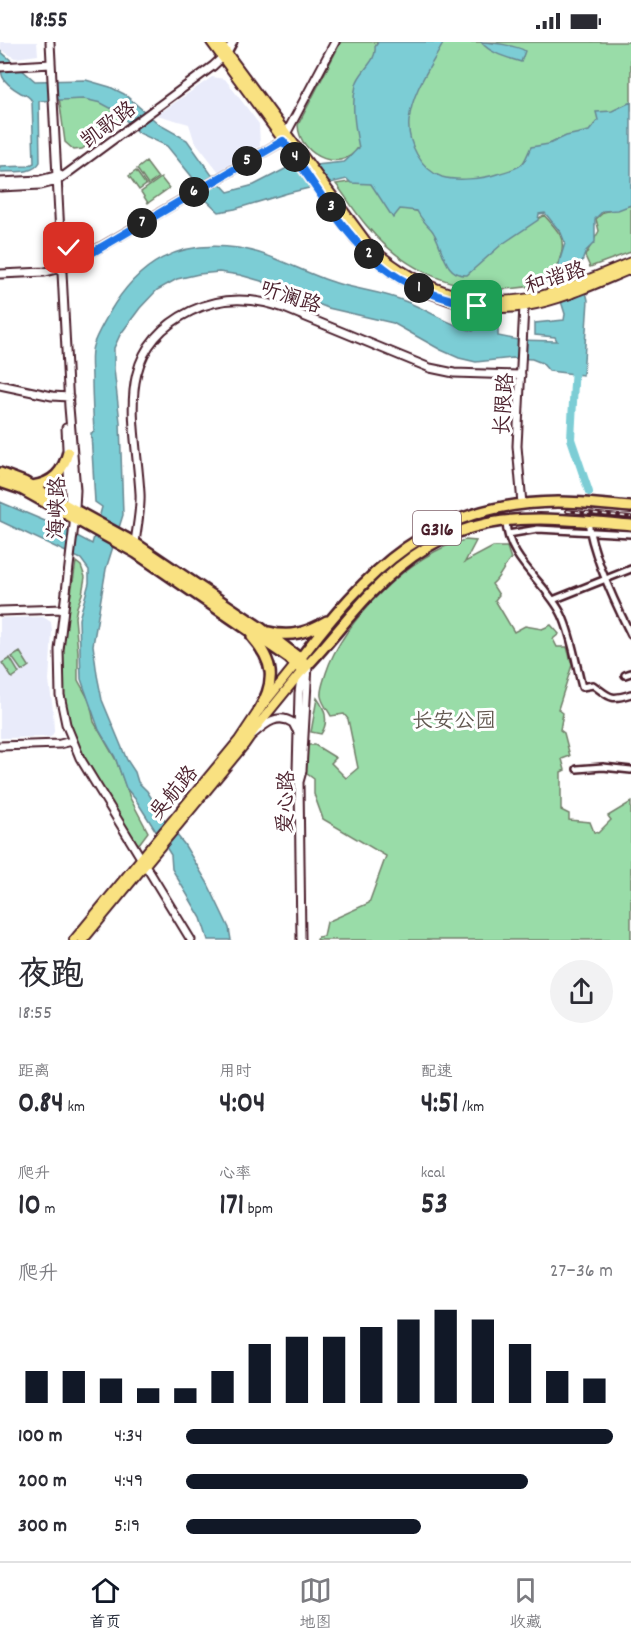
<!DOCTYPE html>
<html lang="zh">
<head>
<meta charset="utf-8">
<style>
	:root { --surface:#fff; --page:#f2f2f3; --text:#2b2b33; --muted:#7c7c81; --line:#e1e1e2; --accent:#111827 }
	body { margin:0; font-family:Dekko,"LXGW WenKai TC",sans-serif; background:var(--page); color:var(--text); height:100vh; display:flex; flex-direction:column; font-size:22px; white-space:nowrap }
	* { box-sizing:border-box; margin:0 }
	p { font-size:20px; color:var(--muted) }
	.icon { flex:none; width:33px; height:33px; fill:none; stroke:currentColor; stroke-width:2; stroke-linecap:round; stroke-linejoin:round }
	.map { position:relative; height:898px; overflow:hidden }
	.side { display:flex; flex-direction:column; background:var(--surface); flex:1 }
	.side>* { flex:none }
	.pin { position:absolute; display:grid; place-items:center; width:51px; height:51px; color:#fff; margin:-26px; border-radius:12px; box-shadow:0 3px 9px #0006 }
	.km { position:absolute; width:30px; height:30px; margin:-15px; border-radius:50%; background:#222; color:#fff; font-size:16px; line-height:30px; text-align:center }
	.round { display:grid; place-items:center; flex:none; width:63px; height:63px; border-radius:32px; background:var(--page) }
	.head { display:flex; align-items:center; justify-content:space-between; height:102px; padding:0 18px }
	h1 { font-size:33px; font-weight:700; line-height:45px }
	.figures { display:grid; grid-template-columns:repeat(3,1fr); gap:9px; height:102px; padding:6px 18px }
	.figures div { display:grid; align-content:center }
	.figures b { font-size:30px; font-weight:700 }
	.figures small { font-size:16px; font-weight:400 }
	.figures p { font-size:16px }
	.chart { height:168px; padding:12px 18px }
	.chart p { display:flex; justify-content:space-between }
	.chart svg { width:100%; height:108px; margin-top:6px; stroke:var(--accent); stroke-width:6 }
	ul { padding:0 18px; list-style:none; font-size:20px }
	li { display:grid; grid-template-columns:96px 72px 1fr; align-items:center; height:45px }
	li i { height:15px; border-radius:8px; background:var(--accent) }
	.status { display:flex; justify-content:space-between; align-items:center; height:42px; padding:0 30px; background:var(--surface); direction:ltr }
	.status svg { height:16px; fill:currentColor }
	.tab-bar { display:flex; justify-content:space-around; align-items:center; height:84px; border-top:2px solid var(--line); background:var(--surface); font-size:16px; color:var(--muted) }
	.tab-bar a { display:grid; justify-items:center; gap:3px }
	.tab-bar .on { color:var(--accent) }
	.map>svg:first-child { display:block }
	.built { fill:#e9ebfa }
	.green { fill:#99dca8; stroke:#727e6a; stroke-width:1.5 }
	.water { fill:#7ccdd5; stroke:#688791; stroke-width:1.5 }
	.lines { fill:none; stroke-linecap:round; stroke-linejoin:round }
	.river { stroke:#7ccdd5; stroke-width:8 }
	.street-casing { stroke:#4a1f2b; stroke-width:10 }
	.secondary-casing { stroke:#4a1f2b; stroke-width:11 }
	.primary-casing { stroke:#4a1f2b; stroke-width:12 }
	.highway-casing { stroke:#4a1f2b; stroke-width:14 }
	.street { stroke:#fff; stroke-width:5 }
	.secondary { stroke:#fff; stroke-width:7 }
	.primary { stroke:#f9e181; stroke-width:8 }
	.highway { stroke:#f9e181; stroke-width:9 }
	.rail-casing { stroke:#4a1f2b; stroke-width:4 }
	.rail { stroke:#fff; stroke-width:1.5; stroke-dasharray:4.5; stroke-linecap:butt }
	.route-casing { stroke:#fff; stroke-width:12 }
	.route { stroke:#1a73e8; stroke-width:8 }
	.labels { text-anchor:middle; stroke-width:6; stroke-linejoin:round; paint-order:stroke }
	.shield { fill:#fff; stroke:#80626b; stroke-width:1.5 }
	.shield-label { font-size:20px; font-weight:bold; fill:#4a1f2b }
	.street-label { font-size:21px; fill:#4a1f2b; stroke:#fff }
	.park-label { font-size:21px; fill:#625850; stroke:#fff }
</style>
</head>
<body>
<div class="status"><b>18:55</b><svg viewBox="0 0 49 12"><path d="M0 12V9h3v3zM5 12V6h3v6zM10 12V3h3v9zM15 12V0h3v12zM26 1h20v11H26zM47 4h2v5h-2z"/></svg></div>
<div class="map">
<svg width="631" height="898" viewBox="0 0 631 898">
	<rect width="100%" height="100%" fill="#fff"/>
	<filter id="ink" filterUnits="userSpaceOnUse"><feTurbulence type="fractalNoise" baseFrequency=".0167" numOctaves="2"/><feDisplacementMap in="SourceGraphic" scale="12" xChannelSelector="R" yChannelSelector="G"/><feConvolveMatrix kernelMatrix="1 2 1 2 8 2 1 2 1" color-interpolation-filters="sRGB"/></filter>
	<g filter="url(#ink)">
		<!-- built -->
		<path class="built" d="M0 0H37L38 13 15 16 1 8Z
			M212 35 225 37 259 82 260 104 219 130 194 98 189 82 157 73Z
			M43 575 51 580 52 589 49 639 53 668 54 690 51 695 0 696V576Z"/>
		<!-- green -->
		<path class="green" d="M341 0H377L361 100C346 135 299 115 298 83Z
			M437 0H631V68L501 142 448 147 404 107 411 34Z
			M75 54 108 62 123 77 82 107 74 108 65 100 59 55Z
			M146 120 158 136 148 143 137 127Z
			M136 129 146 143 139 148 129 134Z
			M161 136 169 146 148 161 141 150Z
			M367 137 387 162 420 170 526 184 544 173C549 179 556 186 560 193 567 206 556 228 549 240 480 259 412 239 366 183 355 170 346 155 336 142Z
			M631 163V210L590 225 585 214 599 189 596 177 604 170Z
			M465 498 476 499 465 520 493 505H507L511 517C503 525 500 536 492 542L499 553 495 558 514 590 525 584 542 587 551 583 559 592 553 597 557 605H567L572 623 558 667 563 671 560 688 564 691 570 714 562 717 565 728 561 730V768L569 772V778L590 780 594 790 598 791 611 778 608 774 631 760V898H317L318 895 324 894 327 880 369 861 386 814 323 777 314 752V737L306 731V703H315L336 716 331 721 346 736 358 726 348 677 344 672 331 674C328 668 322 661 321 654 320 647 324 638 326 631 342 580 411 510 465 498Z
			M76 520 81 524 85 535 82 552 77 565 75 575 78 610V638L90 660 94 680 116 718 130 756 148 790 139 802 134 799C108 757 63 696 61 647 60 605 70 561 76 520Z
			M20 610 29 624 22 629 12 615Z
			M10 616 19 631 12 636 2 621Z
			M317 656C326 668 329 680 321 692L311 690Z"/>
		<!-- water -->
		<path class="water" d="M378 0H444C430 26 412 49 409 79 407 100 421 128 442 135 456 139 483 137 497 132 504 130 517 127 522 122 526 118 528 110 531 105L549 102 566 94 589 89 598 78 596 70 612 69 631 60V163L618 168 603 169 595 177V200L586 209 580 225 588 258 583 333 549 329 542 321 532 317 513 316 476 320 459 316 441 308 393 281 328 266 261 239 240 233 219 230 199 232 177 237 157 248 140 266 120 293 114 306V327L120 380 123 473 106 527 93 603 97 633 102 658 127 718 135 730 138 740 147 749 156 763 160 772 184 802 207 840 229 886 231 898H208L201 876 172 827 171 813 136 758 126 746 115 715 99 688 81 637 79 577 89 541V528L81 517 0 479V460L64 487 92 502 102 465 95 460 91 391 94 390C93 372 92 354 92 336 92 326 90 313 93 304 96 293 104 281 109 271 138 221 178 197 238 206 272 211 303 231 336 241 359 248 384 250 407 260 430 269 449 283 473 289L484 280H498V294L518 298 557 299 555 295 535 293V281L564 278 565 272 554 237 565 201 561 191 545 171 539 172 538 178 501 203 467 233C442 235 443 200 431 187 425 181 421 177 417 169L400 167 393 176 371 142 351 141 347 137 288 151 235 167 219 170 202 154 193 136 167 104 137 90 118 70 101 61 84 57 39 59 40 120C33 133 13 129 0 130V125L28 124 34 121 32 59C29 54 26 53 21 51 0 39 0 34 0 9L35 39 86 38 110 45 124 52 160 83 187 98 211 132 228 150 254 143 287 126 344 120C349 117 353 110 359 106 355 86 351 63 356 43 359 29 377 20 375 5Z
			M481 0C490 0 519 4 525 9L521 20C506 15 491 12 481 0Z"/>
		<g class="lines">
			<!-- river -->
			<path class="river" d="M575 323 571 397 589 450"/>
			<defs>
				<path id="street" d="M506 479C507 518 547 541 562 573 572 594 576 623 582 645L593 643C610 655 609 659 631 652
					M588 479C592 512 616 563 631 593
					M508 492 538 487 631 492
					M553 558 631 527
					M625 633 631 631
					M577 727 603 725 631 728"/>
				<path id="secondary" d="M50 0 69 365 76 448 74 483 59 608 60 653 66 682 80 716 191 898
					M0 25 51 22
					M286 92 335 0
					M0 140 40 138 60 133
					M0 145 41 143 57 139 213 24 227 11 233 0
					M62 195 69 206 83 216
					M0 232 45 230 68 224 283 99
					M0 343 52 354 69 355
					M66 386 70 468
					M522 462 517 404 524 264
					M135 501C137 484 141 467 140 451 136 381 111 308 191 269 222 254 252 255 284 266L430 326 454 331 521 333
					M0 569 64 567
					M252 693C264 683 277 670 293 681L296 687
					M0 704 60 702 72 699
					M299 737 297 729 299 651 302 629
					M301 898 299 740 302 729 308 623"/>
				<path id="primary" d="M211 0 354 195C395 244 461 274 526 264 562 258 597 241 631 227
					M219 0 368 202C414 246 476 269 540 254 571 246 601 232 631 220
					M74 898 239 698 259 668 296 622
					M83 898 244 703 258 683 302 629"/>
				<path id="highway" d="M0 431 24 440 135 501 261 586 303 619
					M0 440 21 447 136 511 289 616 302 629C326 605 346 577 369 553 453 465 519 473 631 483
					M32 444C53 441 63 430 68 410
					M269 590C291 596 308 590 327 579
					M252 595C274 620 276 639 259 668
					M296 622C368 527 430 461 558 460 582 460 607 463 631 465"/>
			</defs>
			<!-- street casing -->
			<use href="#street" class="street-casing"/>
			<!-- secondary casing -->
			<use href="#secondary" class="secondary-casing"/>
			<!-- primary casing -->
			<use href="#primary" class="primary-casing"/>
			<!-- highway casing -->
			<use href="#highway" class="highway-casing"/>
			<!-- street -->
			<use href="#street" class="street"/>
			<!-- secondary -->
			<use href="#secondary" class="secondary"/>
			<!-- primary -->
			<use href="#primary" class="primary"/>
			<!-- highway -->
			<use href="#highway" class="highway"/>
			<defs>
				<path id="rail" d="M567 469 631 475"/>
			</defs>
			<!-- rail casing -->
			<use href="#rail" class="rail-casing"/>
			<!-- rail -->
			<use href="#rail" class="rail"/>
		</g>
	</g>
	<g class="lines" filter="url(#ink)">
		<defs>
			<path id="route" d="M69 206 83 216 283 99C316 142 346 200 391 231 417 249 447 258 477 264"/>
		</defs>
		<!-- route casing -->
		<use href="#route" class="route-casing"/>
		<!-- route -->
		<use href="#route" class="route"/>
	</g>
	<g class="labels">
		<!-- shield labels -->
		<rect class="shield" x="413" y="469" width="48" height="34" rx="4.5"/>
		<g class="shield-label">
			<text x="437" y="493">G316</text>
		</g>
		<!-- street labels -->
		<g class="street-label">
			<text transform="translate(108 82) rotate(-37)" y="7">凯歌路</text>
			<text transform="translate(555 235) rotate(-17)" y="7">和谐路</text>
			<text transform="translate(291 254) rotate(18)" y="7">听澜路</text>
			<text transform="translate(503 362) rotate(-86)" y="7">长限路</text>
			<text transform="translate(56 466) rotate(-88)" y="7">海峡路</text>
			<text transform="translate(173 750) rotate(-50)" y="7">吴航路</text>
			<text transform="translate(285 760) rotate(-88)" y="7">爱心路</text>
		</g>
		<!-- park labels -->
		<g class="park-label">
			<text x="454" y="685">长安公园</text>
		</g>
	</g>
</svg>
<div class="pin" style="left:477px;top:264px;background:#1e9e55"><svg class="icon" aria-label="arrive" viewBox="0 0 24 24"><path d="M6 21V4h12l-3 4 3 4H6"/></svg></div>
<div class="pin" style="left:69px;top:206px;background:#d93025"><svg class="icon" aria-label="check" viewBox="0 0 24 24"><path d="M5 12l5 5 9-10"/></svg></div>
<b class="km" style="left:419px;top:246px">1</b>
<b class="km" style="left:369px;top:212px">2</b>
<b class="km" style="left:331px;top:165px">3</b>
<b class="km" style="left:295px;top:115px">4</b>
<b class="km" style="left:247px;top:119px">5</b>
<b class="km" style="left:194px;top:150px">6</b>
<b class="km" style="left:142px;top:181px">7</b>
</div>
<section class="side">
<div class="head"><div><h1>夜跑</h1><p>18:55</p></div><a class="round"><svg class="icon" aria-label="share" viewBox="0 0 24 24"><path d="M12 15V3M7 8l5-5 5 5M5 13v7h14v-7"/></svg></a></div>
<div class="figures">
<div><p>距离</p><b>0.84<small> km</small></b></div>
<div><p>用时</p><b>4:04</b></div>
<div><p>配速</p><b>4:51<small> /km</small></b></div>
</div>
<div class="figures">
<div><p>爬升</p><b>10<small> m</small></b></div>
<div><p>心率</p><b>171<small> bpm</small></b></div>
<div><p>kcal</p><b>53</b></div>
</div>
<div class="chart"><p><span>爬升</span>27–36 m</p>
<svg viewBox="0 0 160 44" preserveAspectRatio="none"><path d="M5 44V31M15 44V31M25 44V34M35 44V38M45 44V38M55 44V31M65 44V20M75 44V17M85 44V17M95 44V13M105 44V10M115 44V6M125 44V10M135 44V20M145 44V31M155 44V34"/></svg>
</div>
<ul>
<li><b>100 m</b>4:34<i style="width:100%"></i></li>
<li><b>200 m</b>4:49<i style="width:80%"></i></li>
<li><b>300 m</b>5:19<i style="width:55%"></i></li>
</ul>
</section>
<nav class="tab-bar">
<a class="on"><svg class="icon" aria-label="home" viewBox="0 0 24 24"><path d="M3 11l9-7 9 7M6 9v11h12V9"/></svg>首页</a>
<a><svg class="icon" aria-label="map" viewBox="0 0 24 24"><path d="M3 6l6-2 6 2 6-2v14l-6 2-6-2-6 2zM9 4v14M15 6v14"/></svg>地图</a>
<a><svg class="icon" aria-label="saved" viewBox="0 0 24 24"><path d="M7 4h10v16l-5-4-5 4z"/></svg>收藏</a>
</nav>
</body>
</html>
